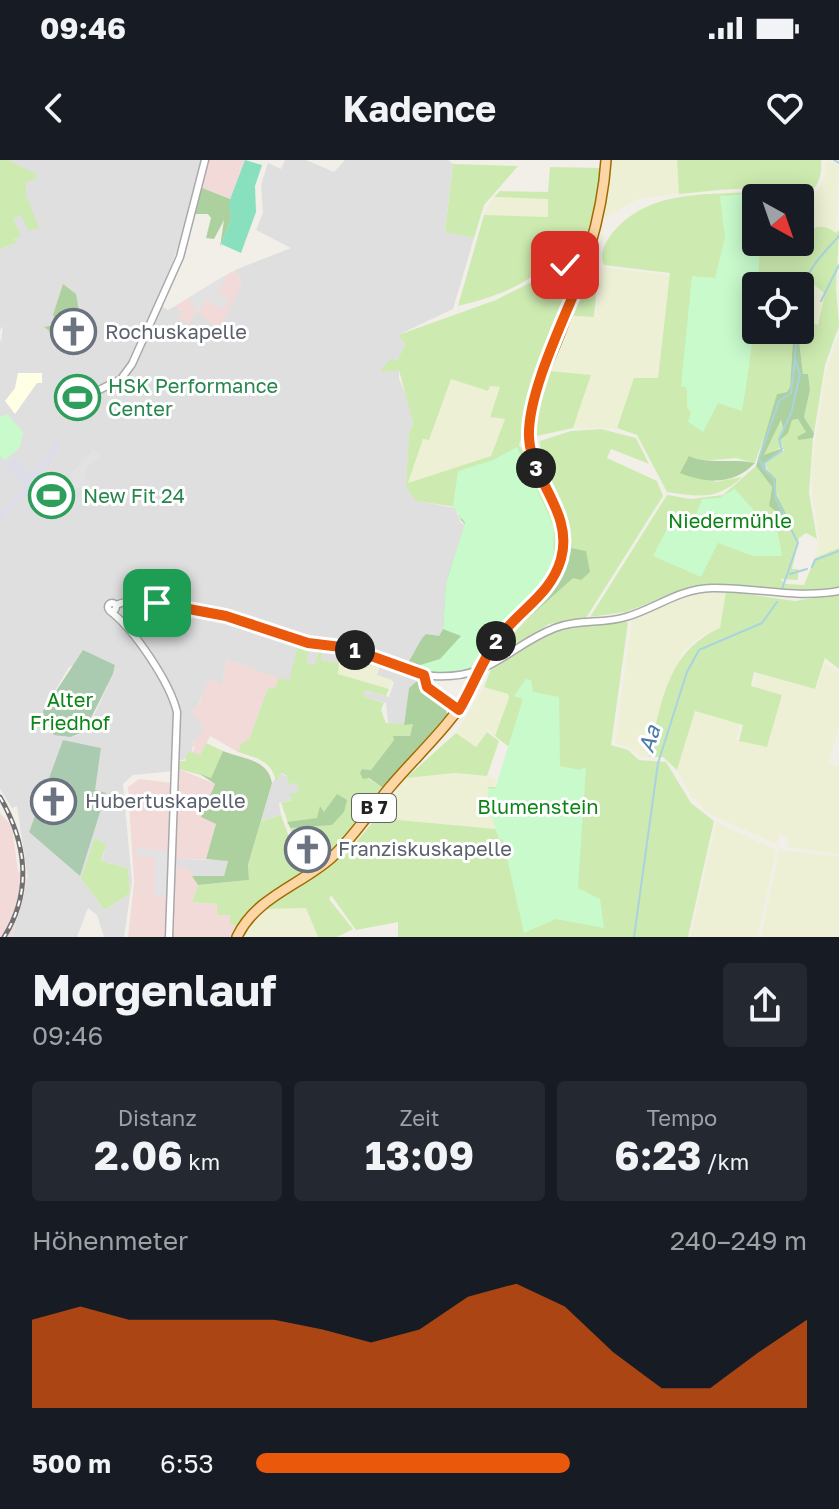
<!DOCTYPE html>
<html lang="de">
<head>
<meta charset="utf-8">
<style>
	:root { --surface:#171b24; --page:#242831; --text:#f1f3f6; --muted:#9ea1a6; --accent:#ea580c }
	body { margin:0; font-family:"Golos Text",sans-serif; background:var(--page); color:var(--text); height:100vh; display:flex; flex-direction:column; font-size:30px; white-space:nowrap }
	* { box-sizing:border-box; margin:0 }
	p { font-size:26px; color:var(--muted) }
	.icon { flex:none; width:44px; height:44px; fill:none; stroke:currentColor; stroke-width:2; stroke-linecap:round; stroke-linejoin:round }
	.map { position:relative; height:777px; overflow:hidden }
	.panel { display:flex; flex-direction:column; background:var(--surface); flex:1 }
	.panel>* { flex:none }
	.needle { width:52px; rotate:140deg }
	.fabs { position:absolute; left:742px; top:24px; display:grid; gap:16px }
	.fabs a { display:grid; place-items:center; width:72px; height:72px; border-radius:8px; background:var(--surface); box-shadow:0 4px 20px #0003; font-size:40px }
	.pin { position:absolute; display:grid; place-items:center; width:68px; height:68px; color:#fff; margin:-34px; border-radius:16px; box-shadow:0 4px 12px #0006 }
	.km { position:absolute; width:40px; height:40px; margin:-20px; border-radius:50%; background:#222; color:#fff; font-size:22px; line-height:40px; text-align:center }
	.round { display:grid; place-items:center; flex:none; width:84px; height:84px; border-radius:8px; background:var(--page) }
	.headline { display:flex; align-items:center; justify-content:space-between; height:136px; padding:0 32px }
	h1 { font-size:44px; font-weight:700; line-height:60px }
	.figures { display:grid; grid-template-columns:repeat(3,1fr); gap:12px; height:136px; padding:8px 32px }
	.figures div { display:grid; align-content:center; border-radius:8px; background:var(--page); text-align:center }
	.figures b { font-size:40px; font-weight:700 }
	.figures small { font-size:22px; font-weight:400 }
	.figures p { font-size:22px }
	.chart { height:224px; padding:16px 32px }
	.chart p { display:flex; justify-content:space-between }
	.chart svg { width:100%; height:144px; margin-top:8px; fill:var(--accent); opacity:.7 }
	ul { padding:0 32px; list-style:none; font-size:26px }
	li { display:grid; grid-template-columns:128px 96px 1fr; align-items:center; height:60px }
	li i { height:20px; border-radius:10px; background:var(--accent) }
	.status { display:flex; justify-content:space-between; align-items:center; height:56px; padding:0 40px; background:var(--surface); direction:ltr }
	.status svg { height:22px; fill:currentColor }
	header { display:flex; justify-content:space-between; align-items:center; height:104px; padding:0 32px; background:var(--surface); font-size:36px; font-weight:700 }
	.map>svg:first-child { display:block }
	.residential { fill:#e0dfdf; fill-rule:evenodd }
	.commercial { fill:#f2dad9 }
	.education { fill:#ffffe5 }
	.farmland { fill:#eef0d5 }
	.grass { fill:#cdebb0; fill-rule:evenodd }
	.forest { fill:#add19e }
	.cemetery { fill:#aacbaf }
	.park { fill:#c8facc }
	.pitch { fill:#88e0be }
	.parking { fill:#e2e2e2 }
	.plaza { fill:#dddde8 }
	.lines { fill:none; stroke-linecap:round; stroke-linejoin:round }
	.stream { stroke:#aad3df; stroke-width:2 }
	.minor-casing { stroke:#a9a9a9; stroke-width:9 }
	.major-casing { stroke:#a06b00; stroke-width:12 }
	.minor { stroke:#fff; stroke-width:6 }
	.major { stroke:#fcd6a4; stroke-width:9 }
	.rail-casing { stroke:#707070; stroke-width:5 }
	.rail { stroke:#fff; stroke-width:2; stroke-dasharray:6; stroke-linecap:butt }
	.major-bridge-casing { stroke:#a06b00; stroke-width:12; stroke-linecap:butt }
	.major-bridge { stroke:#fcd6a4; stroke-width:9 }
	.route-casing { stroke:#fff; stroke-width:16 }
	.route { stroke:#ea580c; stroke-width:10 }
	.labels { text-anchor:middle; stroke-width:6; stroke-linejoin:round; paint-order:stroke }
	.shield { fill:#fff; stroke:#646464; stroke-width:2 }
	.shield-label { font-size:18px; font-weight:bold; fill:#222 }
	.worship-label { font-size:20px; fill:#5b616d; stroke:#fff; text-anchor:start }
	.leisure-label { font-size:20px; fill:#27864d; stroke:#fff; text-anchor:start }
	.park-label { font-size:20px; fill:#0c8416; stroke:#fff }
	.water-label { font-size:22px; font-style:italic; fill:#4a7aab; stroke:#fff }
</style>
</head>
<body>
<div class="status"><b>09:46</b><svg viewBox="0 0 49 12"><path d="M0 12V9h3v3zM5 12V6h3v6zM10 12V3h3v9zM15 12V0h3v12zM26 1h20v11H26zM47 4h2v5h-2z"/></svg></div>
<header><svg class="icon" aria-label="back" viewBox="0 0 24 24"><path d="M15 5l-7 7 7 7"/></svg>Kadence<svg class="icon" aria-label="heart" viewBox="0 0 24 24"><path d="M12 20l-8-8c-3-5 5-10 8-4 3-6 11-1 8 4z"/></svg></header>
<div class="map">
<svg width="839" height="777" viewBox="0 0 839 777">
	<rect width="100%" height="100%" fill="#f2efe9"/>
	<!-- residential -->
	<path class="residential" d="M9 0H202L185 70 156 143 168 150 175 146 182 151 199 152 242 124 235 110 291 88 256 70 263 53 261 25 268 3 281 9 285 0H306L334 12 345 0H448L453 4 445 71 474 78 453 149 398 175 405 184 397 201 383 212 399 209V219L408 240 413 263 409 274 417 341 455 348 461 363 465 364 446 423 443 469 439 476 419 487 404 506 417 521 409 528 404 565 388 563 386 543 362 536 365 530 389 537 394 522 376 515 374 500 372 506 347 500 340 499 339 503 320 500V487L316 505 306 504 289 522 227 500 222 524 201 537 198 546 204 569 197 582 193 581 192 593 188 591 187 598 179 601 175 611 133 615 123 624 132 722 124 777H104L97 755 88 748 77 777H12L28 719 17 646 12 648 0 629V179L1 182 3 166 0 170V89L15 83 13 58 21 54 26 34 21 6ZM98 497 115 505 113 514 89 566 79 575 64 577 43 551 69 507ZM63 580 101 588 80 715 29 672ZM105 691 101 701 128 708 130 733 105 750 81 719Z
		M280 613 297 622 299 632 292 640 279 643 281 655 261 661 272 623Z
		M175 699 228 700 224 716H192L175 707Z"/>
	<!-- commercial -->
	<path class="commercial" d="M207 0H245L230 39 200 27Z
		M235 110 242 124 219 170 197 151 188 164 178 158 182 151 175 146Z
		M227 500 279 518 274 530 268 528 248 582 241 584 238 592 210 576 200 596 192 593 195 587 191 586 204 569 191 550 198 546 209 519 222 524Z
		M179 609 215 624 201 657 216 664 206 699H176L175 707 188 708 198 725 192 742 217 744 231 755 230 764 237 766 233 777H128L134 723 128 627 139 619 179 624Z
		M0 653 12 666 18 711 28 719 12 777H0Z"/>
	<!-- education -->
	<path class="education" d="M18 213H42V223H37L15 254 5 241 15 228Z"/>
	<!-- farmland -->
	<path class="farmland" d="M609 0H677L679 34 641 38 603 58Z
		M826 0 839 6 836 73 830 67H816L809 44 825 17Z
		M494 37 549 39 548 58 484 55Z
		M601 107 670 115 658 218 634 219 617 268H573L591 215 550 211 573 156 596 157Z
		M807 120 825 134 818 165 804 161Z
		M839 173V388L815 398 819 377 812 333V303L825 215Z
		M451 219 488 230 490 226 501 227 490 257 505 259 491 296 407 324 423 279 429 280Z
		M709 431H726L720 468 701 476 684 491 661 543 649 597H642L627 586 615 584 632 458 677 438Z
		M340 499 371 506 375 500 381 503 377 515 392 520 389 529 337 514Z
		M825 503 839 512V566L829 603 839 606V694L787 687 788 676 780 674 777 684 711 655 691 636 677 610 695 551 740 564 736 580 767 587 782 535 753 527 757 513 816 530Z
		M484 527 508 534 509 539 495 576 488 570 476 587 456 573Z
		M455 613 496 618 494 627H488L497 669 376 658 406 618Z
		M716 662 776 690 758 777H690Z
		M779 690 839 696V777H761Z
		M306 748 318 777H242L263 749Z"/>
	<!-- grass -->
	<path class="grass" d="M0 0H9L36 14 37 18 26 22V35L39 68 29 71 21 55 13 58 21 76 14 79 16 83 0 89Z
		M677 0H821C823 18 816 32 800 41 770 20 718 31 679 34Z
		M453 4 518 6 484 45 474 78 445 72Z
		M550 7 601 8 586 90 550 93C545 98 544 105 540 109 521 129 483 140 458 146L484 55 548 57V39L494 37 500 31 548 32Z
		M761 31 784 38H756V82H800L803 43 809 71C817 64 829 66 836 73L839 70 836 128 839 166 825 205 814 273 804 257 810 230 808 215H803L799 180H793L790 227 787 232 777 234C773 259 763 279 755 303L736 298 699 301 715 322 742 317C718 340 699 337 667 332L637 275 617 268 634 218H658L670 113 604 105C599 97 604 84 610 76 647 28 705 36 761 31ZM722 110 759 126H800V170L759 172 731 153 756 158ZM808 120 825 134 818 165 804 161Z
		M593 105 599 106 594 157 573 156Z
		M569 109 577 113 519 285 522 289 526 285C532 308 545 325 552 347 575 415 517 442 483 491L486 481 470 360 460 359 456 347 416 341 406 327 409 274 413 263 399 210 383 212 381 209 391 199 397 201 405 184 398 175 496 140 551 112ZM451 219 488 231 490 226 500 227 490 257 505 259 491 296 408 323 423 279 429 280Z
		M550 211 591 215 573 268 537 276 536 254Z
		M799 259 807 273 799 280 813 278 809 333 817 379 806 373 799 378 792 409H798V420L780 419 786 424 804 425 815 398 839 388V427L792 431 693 426 626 452 590 457 667 335 691 339 723 335 756 306 772 327 770 339 782 347 765 303 784 291 783 286 763 297 781 260 784 271 792 260Z
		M601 269 636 278 649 304 611 289 607 298 657 321 663 336 586 458 549 464 495 500C520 455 562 438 586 391L567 387C570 347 541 319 540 281L571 271Z
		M726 431 795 441 839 434V509L825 498 815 529 754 512 751 526 782 535 767 587 739 581 743 565 695 551 677 610 663 597H649C661 544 666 492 720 468Z
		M624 461 628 463 611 585 628 590 639 600 666 602 691 643 714 661 688 777H398V762L356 770 331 735 329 739 353 769 337 777H318L306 748 263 749 311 709 268 735 237 766 230 764V755H217V744L192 742 198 725 249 720 248 706 261 661 281 655 292 685H296L281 643 292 640 290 634 299 632 297 623 289 624 286 615 281 613 276 621C271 600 256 598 238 592L241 584 249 579 268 528 274 529 279 518 289 521 297 488 309 491 306 503 315 505 320 487 323 488 321 500 339 503 338 514 389 529 386 536 365 530 363 536 384 543 381 550 386 563 414 564 410 576 394 580 371 610 363 609 360 613 383 628 356 666 343 698 376 658 496 669 488 627H496L509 587 495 576 509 538 508 534 484 527 491 509 549 473 567 466Z
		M487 572 499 581 487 616 455 613 406 618 456 573 476 587Z
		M206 583 223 591 211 618 179 609 180 601H185L188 591 200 595Z
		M95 678 106 684 101 701 128 708 130 733 105 750 81 719Z"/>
	<!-- forest -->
	<path class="forest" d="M200 27 230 39 231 59 220 87 224 60 214 79 206 78 211 58 208 54H195Z
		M63 124 76 134 83 174 55 175 44 167 59 164 53 155Z
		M793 179 799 180 803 214H808L810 230 804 257 814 273 813 278 799 280 797 277 806 272 798 259 792 260 788 273 778 282 784 271 781 260 764 295 785 287 765 303 766 309 776 319V334L790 362 769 346 772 327 756 306 777 234 787 232 790 227Z
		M689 296C707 305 734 298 755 303 734 325 708 324 680 313Z
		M460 359 470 360 486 481 468 511 448 514 407 509 404 506C415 496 417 482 426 474L439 476 443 469 446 423 465 364Z
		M567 387 586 391 590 412 581 420 573 418 515 470 513 468 555 427Z
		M417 521 445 544 448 559 383 628 369 618 363 619 360 613 362 609 371 610 394 580 393 576H410L413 564 404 565 409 528Z
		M223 591C243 599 268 599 272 623L248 705 249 720 198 725 192 716H224L228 701 206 699 216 664 201 657 215 624 200 614 211 618Z
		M337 634 347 640 344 652 332 665 291 668 287 662 317 658 320 646 324 652Z"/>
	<!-- cemetery -->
	<path class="cemetery" d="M83 490 115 505 113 514 84 572 70 577 54 575 44 559 43 551Z
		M63 580 101 588 95 630 106 633 80 716 29 672Z"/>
	<!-- park -->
	<path class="park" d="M763 33 762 38H756V82H760C758 138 752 193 742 251L718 243 703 272 688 262 691 253 687 247V228L681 226 692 116 715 118 725 78 720 36Z
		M7 254 23 272 20 287 5 300 0 296V257Z
		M517 287 554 367 553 399 540 427 497 470 468 510 447 513 407 509 440 499 461 476 443 469 446 423 465 363 453 346 458 311 493 300Z
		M735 329 764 362 774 352 782 396H753L718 383 701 417 653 396 669 365 689 372 702 339 719 338Z
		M526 519 531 520 533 532 559 537 560 606 579 610 586 607 578 728 600 739 604 768 556 759 524 773 503 680 499 679 488 645V628L495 629 523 539 514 536Z"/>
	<!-- pitch -->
	<path class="pitch" d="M245 0 262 5 255 26 256 52 241 93 221 84 231 59 229 42Z"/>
	<!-- parking -->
	<path class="parking" d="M224 116 226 120 217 133 229 139 224 150 206 139 199 152 194 148 188 138Z
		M93 289 101 297 87 307 85 317 91 324 83 332 78 327 71 333 65 331 61 324 65 319 69 324 73 321 70 314Z
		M136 688 169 691 168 732 165 737H155V697H137Z"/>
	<!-- plaza -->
	<path class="plaza" d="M57 277 60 290 37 319 46 331V339L38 344 44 354H39L25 334 0 360V353L24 326 6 307 3 299 10 302 16 296 32 312Z"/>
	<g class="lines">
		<!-- stream -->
		<path class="stream" d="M834 0 839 3
			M805 135C802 112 825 92 839 76
			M821 141 839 105
			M792 249 800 215 795 199 796 183 806 142
			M764 309 759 299 779 241 791 233 795 199
			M812 407 815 400 839 391
			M790 414 807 409
			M782 429 798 383 776 339 774 319 765 310 764 303 782 291 779 279 792 251
			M634 777 658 603 687 512 699 490 762 463 777 442"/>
		<defs>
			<path id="minor" d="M88 234H84L83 238 121 219 132 204 180 97 205 0
				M108 447a4 4 0 1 1 8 0a4 4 0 1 1-8 0Z
				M116 445C158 427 255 469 299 480 318 486 339 485 359 491 384 499 405 514 433 516 492 520 508 486 555 468 578 459 603 464 626 457 657 448 678 429 712 428 755 427 796 439 839 431
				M110 451C135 470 170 523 177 552L169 777"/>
			<path id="major" d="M551 108 565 105 584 109
				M488 495C508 460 549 440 560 400 576 349 524 313 530 262 533 232 548 203 559 175 581 118 602 62 606 0
				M424 515 427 527 459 550
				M237 777C256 737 299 726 331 698 354 677 370 651 390 627 419 593 450 566 473 527"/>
		</defs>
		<!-- minor casing -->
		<use href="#minor" class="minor-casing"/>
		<!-- major casing -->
		<use href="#major" class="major-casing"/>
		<!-- minor -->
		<use href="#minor" class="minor"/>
		<!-- major -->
		<use href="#major" class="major"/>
		<defs>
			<path id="rail" d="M0 637C26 682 33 731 4 777"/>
		</defs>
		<!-- rail casing -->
		<use href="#rail" class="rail-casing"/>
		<!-- rail -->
		<use href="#rail" class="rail"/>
		<defs>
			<path id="major-bridge" d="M473 527 488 495"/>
		</defs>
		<!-- major-bridge casing -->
		<use href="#major-bridge" class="major-bridge-casing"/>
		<!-- major-bridge -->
		<use href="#major-bridge" class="major-bridge"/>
	</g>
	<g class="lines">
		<defs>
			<path id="route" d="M157 443 226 456 308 483 349 488 424 515 427 527 459 550C474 525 483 497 501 475 522 448 551 434 561 399 574 352 531 321 529 277 527 232 567 153 584 109L565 105"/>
		</defs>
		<!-- route casing -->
		<use href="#route" class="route-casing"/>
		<!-- route -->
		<use href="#route" class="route"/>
	</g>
	<!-- icons -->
	<defs>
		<symbol id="church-ring" viewBox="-11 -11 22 22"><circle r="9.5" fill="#fff" stroke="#6b7280" stroke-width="1.5"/><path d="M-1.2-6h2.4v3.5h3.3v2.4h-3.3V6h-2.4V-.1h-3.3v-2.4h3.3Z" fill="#6b7280"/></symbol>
		<symbol id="stadium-ring" viewBox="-11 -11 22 22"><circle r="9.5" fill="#fff" stroke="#2e9e5b" stroke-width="1.5"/><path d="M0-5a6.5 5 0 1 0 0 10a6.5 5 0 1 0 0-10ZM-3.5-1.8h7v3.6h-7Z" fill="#2e9e5b"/></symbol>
	</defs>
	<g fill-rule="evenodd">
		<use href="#church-ring" x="48" y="146" width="51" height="51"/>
		<use href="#stadium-ring" x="52" y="212" width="51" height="51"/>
		<use href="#stadium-ring" x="26" y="310" width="51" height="51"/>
		<use href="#church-ring" x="28" y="616" width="51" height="51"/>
		<use href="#church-ring" x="282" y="664" width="51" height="51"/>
	</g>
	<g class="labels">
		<!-- shield labels -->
		<rect class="shield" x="352" y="634" width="44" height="28" rx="6"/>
		<g class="shield-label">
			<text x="374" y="654">B 7</text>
		</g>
		<!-- worship labels -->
		<g class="worship-label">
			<text x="105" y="179">Rochuskapelle</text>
			<text x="85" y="648">Hubertuskapelle</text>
			<text x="338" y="696">Franziskuskapelle</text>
		</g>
		<!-- leisure labels -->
		<g class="leisure-label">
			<text x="108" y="233">HSK Performance<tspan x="108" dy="23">Center</tspan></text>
			<text x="83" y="343">New Fit 24</text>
		</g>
		<!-- park labels -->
		<g class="park-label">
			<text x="730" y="368">Niedermühle</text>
			<text x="70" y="547">Alter<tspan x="70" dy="23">Friedhof</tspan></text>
			<text x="538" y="654">Blumenstein</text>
		</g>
		<!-- water labels -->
		<g class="water-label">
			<text transform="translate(649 579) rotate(-73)" y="8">Aa</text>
		</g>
	</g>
</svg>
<div class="fabs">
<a><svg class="needle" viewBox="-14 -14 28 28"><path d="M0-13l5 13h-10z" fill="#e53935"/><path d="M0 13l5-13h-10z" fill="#9ea1a6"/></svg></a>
<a><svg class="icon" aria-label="locate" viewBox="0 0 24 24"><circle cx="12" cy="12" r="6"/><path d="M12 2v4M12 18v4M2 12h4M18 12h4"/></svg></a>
</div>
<div class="pin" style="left:157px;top:443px;background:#1e9e55"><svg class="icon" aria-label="arrive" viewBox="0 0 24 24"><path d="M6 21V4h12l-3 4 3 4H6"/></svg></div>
<div class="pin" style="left:565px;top:105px;background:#d93025"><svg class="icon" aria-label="check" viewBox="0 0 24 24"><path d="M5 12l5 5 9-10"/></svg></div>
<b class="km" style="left:355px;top:490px">1</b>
<b class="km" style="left:496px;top:481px">2</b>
<b class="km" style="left:536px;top:308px">3</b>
</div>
<section class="panel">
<div class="headline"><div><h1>Morgenlauf</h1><p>09:46</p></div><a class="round"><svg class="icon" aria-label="share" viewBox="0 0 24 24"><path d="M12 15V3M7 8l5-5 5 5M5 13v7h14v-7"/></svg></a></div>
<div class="figures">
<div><p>Distanz</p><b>2.06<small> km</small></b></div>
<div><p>Zeit</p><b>13:09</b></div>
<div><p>Tempo</p><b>6:23<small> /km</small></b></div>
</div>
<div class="chart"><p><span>Höhenmeter</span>240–249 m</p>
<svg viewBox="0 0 160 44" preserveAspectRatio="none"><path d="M0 44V17L10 13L20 17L30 17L40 17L50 17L60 20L70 24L80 20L90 10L100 6L110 13L120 27L130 38L140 38L150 27L160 17V44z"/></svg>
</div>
<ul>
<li><b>500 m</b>6:53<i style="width:57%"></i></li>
</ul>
</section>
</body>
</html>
